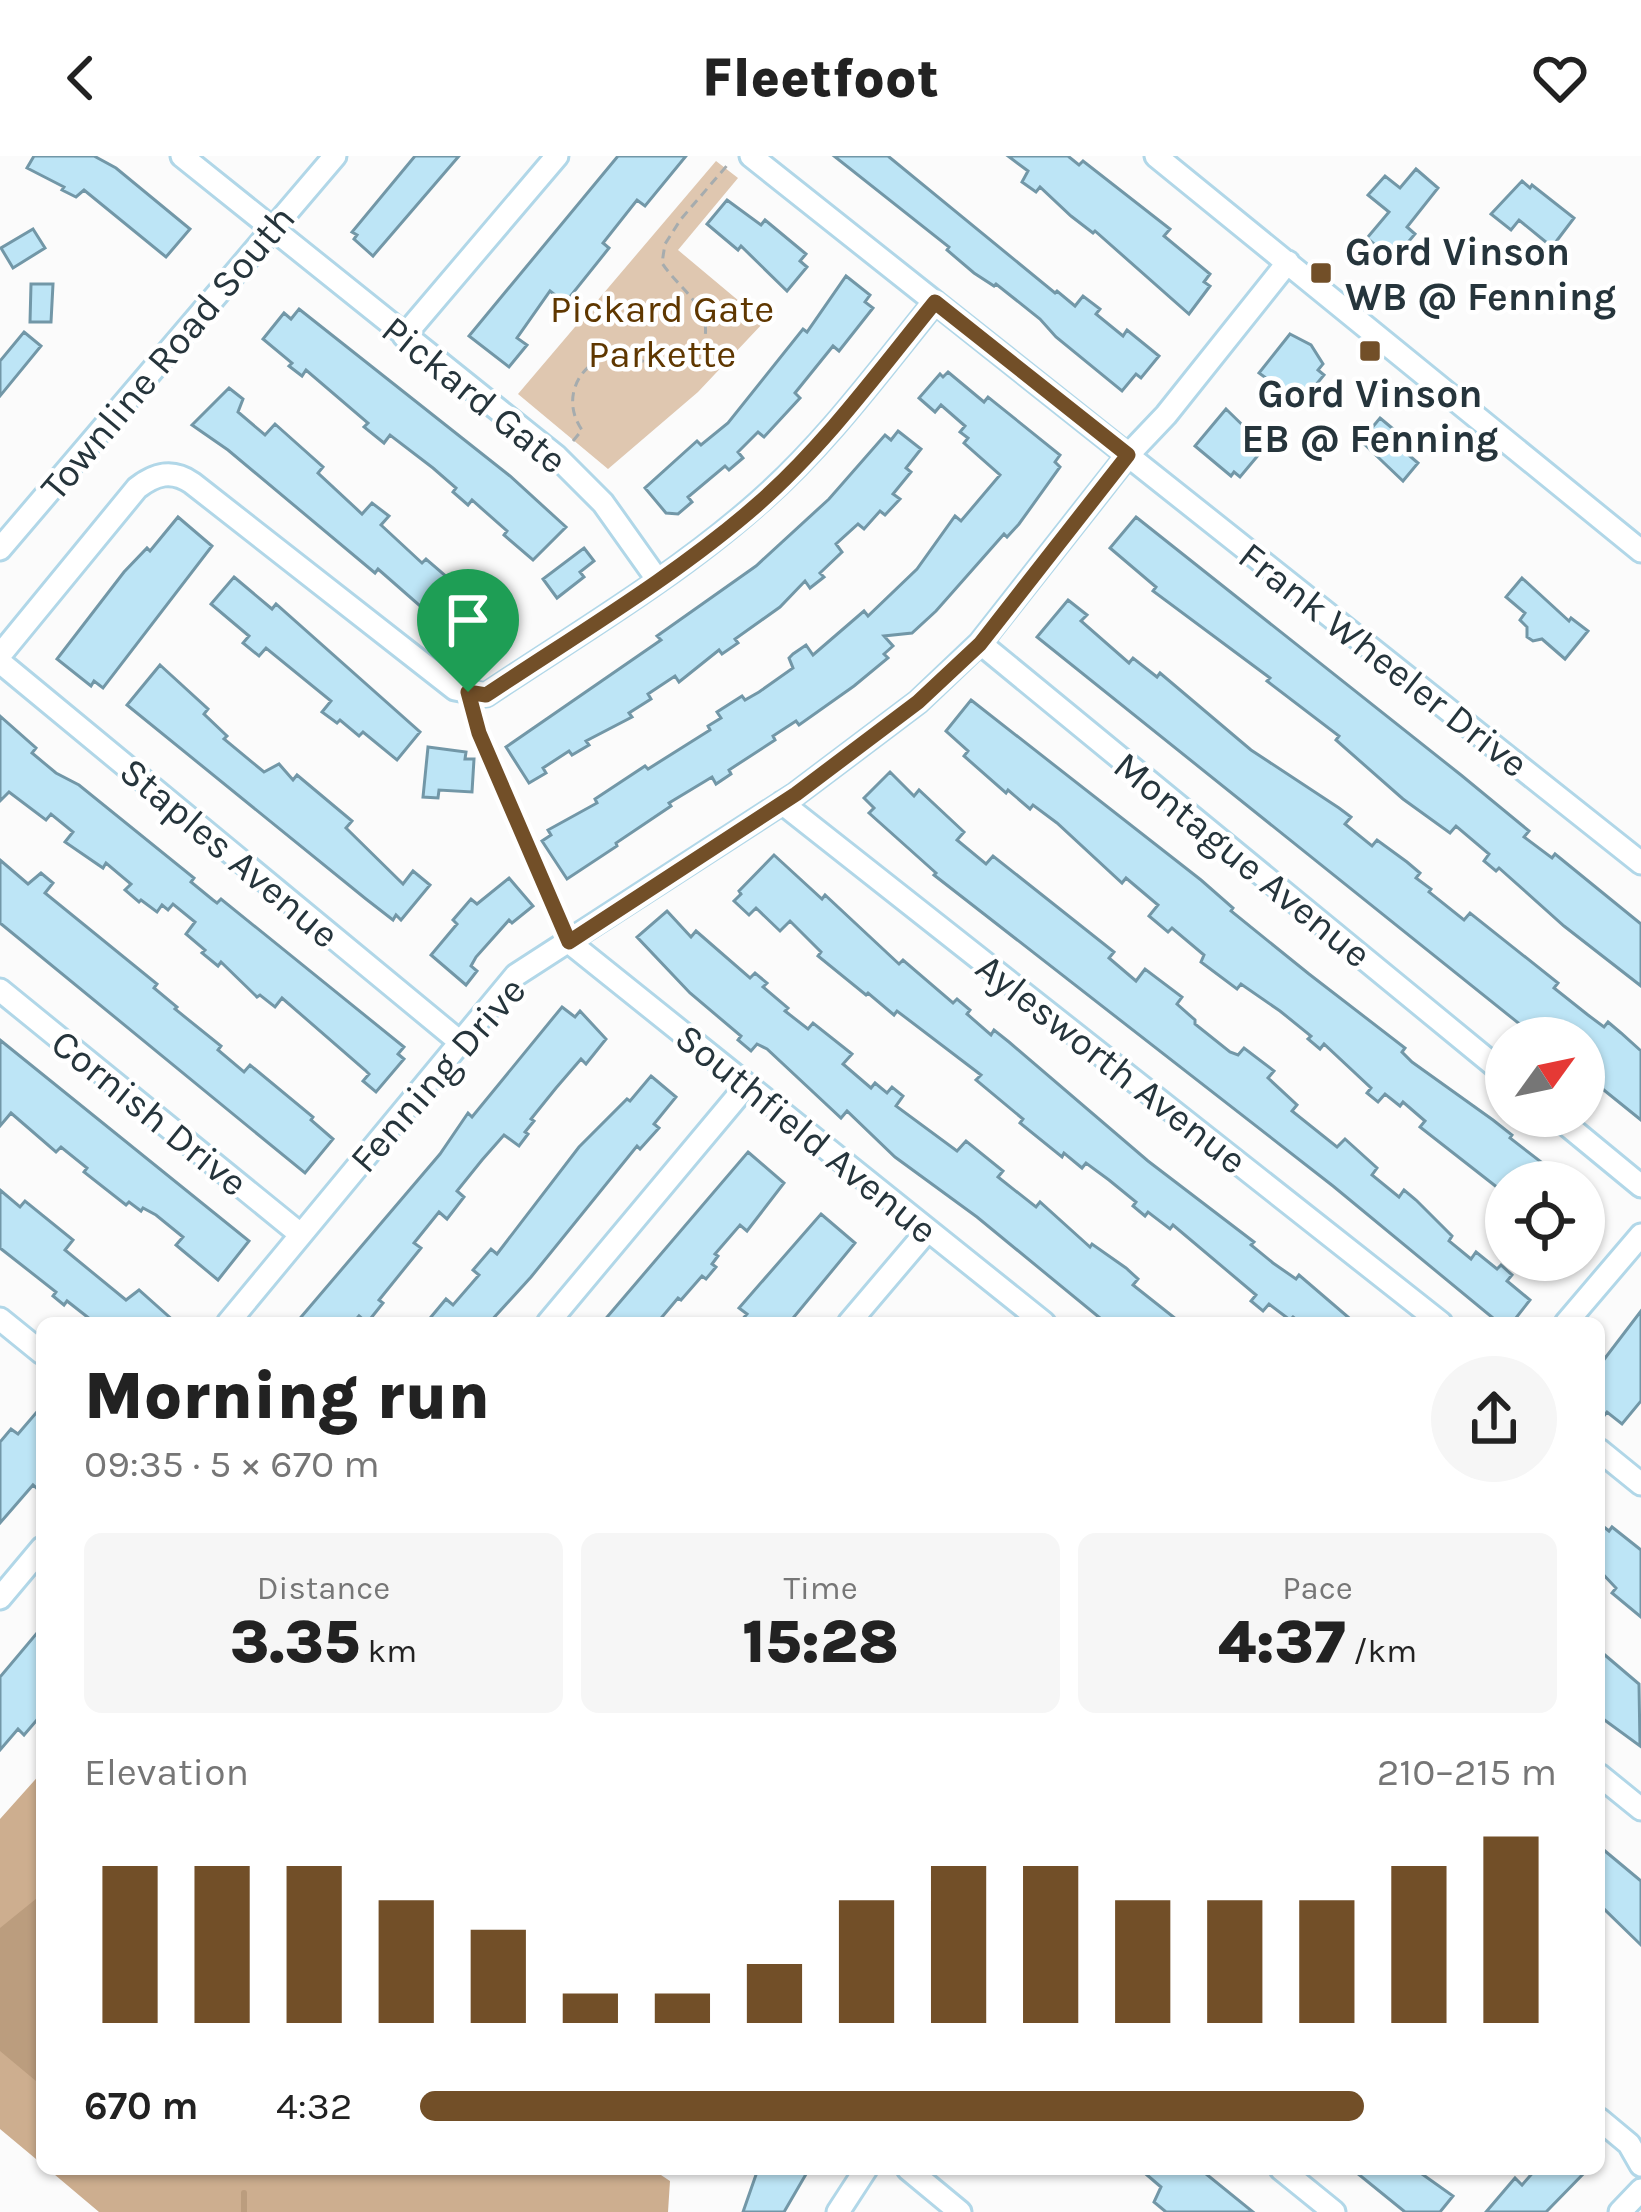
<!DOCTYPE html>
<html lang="en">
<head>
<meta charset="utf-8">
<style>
	:root { --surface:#fff; --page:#f6f6f6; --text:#222; --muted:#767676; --accent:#724f28 }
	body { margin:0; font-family:Karla,sans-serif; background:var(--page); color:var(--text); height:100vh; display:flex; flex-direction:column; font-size:45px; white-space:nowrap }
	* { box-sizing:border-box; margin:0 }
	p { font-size:39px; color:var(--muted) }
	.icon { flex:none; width:66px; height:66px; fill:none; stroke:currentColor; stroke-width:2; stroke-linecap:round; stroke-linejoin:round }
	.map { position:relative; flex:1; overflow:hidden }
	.panel { position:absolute; left:36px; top:1161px; width:1569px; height:858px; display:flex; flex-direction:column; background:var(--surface); border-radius:18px; box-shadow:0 3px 9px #0004 }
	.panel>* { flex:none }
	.needle { width:78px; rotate:57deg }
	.controls { position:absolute; left:1485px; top:861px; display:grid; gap:24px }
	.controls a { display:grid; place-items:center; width:120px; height:120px; border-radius:50%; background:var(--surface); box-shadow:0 3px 9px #0004; font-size:60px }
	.pin { position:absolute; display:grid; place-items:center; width:102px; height:102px; color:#fff; margin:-123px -51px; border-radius:50% 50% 50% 0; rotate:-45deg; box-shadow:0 0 12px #0007 }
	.pin .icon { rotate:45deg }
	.round { display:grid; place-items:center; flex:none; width:126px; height:126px; border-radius:63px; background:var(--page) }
	.overview { display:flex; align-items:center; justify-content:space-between; height:204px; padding:0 48px }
	h1 { font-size:66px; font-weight:800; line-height:90px }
	.metrics { display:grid; grid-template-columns:repeat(3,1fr); gap:18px; height:204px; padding:12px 48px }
	.metrics div { display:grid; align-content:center; border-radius:18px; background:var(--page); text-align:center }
	.metrics b { font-size:60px; font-weight:800 }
	.metrics small { font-size:33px; font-weight:400 }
	.metrics p { font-size:33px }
	.chart { height:336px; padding:24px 48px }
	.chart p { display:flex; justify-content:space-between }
	.chart svg { width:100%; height:216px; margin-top:12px; stroke:var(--accent); stroke-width:6 }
	ul { padding:0 48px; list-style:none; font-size:39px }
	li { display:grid; grid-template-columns:192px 144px 1fr; align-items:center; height:90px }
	li i { height:30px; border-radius:15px; background:var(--accent) }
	header { display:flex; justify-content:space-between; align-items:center; height:156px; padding:0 48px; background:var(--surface); font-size:54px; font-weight:800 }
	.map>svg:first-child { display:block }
	.green { fill:#dfc7b0 }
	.forest { fill:#cdae8f }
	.water { fill:#bb9d7e }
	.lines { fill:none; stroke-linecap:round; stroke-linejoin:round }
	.stream { stroke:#bb9d7e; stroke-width:6 }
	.building { fill:#bde5f6; stroke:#7297a7; stroke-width:3 }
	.minor-casing { stroke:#b1d7e8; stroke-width:27 }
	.path { stroke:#a6acae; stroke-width:3; stroke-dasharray:9 6; stroke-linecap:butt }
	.minor { stroke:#fff; stroke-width:21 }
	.route-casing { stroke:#fff; stroke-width:24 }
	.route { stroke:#724f28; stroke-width:15 }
	.poi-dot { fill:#724f28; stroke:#fff; stroke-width:4.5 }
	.labels { text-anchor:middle; stroke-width:9; stroke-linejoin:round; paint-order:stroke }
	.poi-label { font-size:39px; font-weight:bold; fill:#26353c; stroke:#fff; text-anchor:start }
	.park-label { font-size:39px; fill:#5f3700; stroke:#fff }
	.street-label { font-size:39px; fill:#26353c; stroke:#fff }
</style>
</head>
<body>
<header><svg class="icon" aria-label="back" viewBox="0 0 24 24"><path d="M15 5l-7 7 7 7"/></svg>Fleetfoot<svg class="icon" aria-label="heart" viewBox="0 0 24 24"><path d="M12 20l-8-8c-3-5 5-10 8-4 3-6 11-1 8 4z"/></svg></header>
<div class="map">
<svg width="1641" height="2056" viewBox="0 0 1641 2056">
	<rect width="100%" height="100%" fill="#fbfbfb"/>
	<!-- green -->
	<path class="green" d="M716 5 738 22 678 94 764 166 698 236 608 313 518 238Z"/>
	<!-- forest -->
	<path class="forest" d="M42 1616V2008L0 1973V1663Z
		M48 2013H652L670 2025 668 2056H99Z"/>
	<!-- water -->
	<path class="water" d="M42 1738V1930L0 1895V1772Z"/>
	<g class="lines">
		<!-- stream -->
		<path class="stream" d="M244 2056V2037"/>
	</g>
	<!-- building -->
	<path class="building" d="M34 0H94L116 12 190 73 166 101 84 34 76 41 62 34 64 31 27 12Z
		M415 0H459L373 100 354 83 357 79 352 76Z
		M618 0H686L645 50 637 44 603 87 609 92 565 147 550 135 517 182 527 189 509 211 469 180Z
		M834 0H888L1055 137 1057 135 1075 150 1083 140 1100 153 1096 158 1123 180 1127 174 1159 200 1141 222 1136 218 1122 235 1056 181 1040 163 996 128 994 130 974 117 947 94 949 91Z
		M1008 0H1068L1079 9 1083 5 1170 73 1164 80 1210 118 1204 126 1210 130 1189 158 1095 75 1093 77 1071 60 1040 31 1036 36 1022 26 1028 15Z
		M1416 13 1438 32 1407 71 1415 78 1393 104 1367 82 1389 56 1368 39 1385 20 1400 32Z
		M1522 25 1530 32 1532 29 1574 62 1552 91 1519 64 1511 74 1491 58Z
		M727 44 761 69 765 64 806 98 800 105 807 111 787 135 741 90 738 94 707 68Z
		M33 73 45 92 13 112 1 92Z
		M846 120 870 139 865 146 873 152 839 195 833 190 795 237 800 242 764 281 758 276 738 296 743 302 729 314 725 310 688 341 692 346 678 358 666 357 645 332 697 285 701 289 728 267 803 173 807 176Z
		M31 128H53L51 166H30Z
		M299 153 510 320 566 371 533 404 504 379 507 375 472 344 468 349 453 336 456 332 433 312 390 279 384 287 364 271 368 267 306 214 302 220 289 210 292 207 263 183 284 157 291 163Z
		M24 176 41 190 0 240V205Z
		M1290 178 1311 189 1323 208 1318 214 1324 219 1301 247 1259 217Z
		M948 216 984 246 988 241 1060 299 1055 306 1060 311 1019 368 1007 381 1004 378 936 455 912 477 884 480 893 490 884 498 888 502 854 530 799 569 796 565 773 580 775 584 729 614 731 618 716 628 712 621 669 647 671 650 616 687 617 690 567 723 542 685 551 679 548 674 597 647 595 643 645 610 648 613 710 574 708 570 721 562 717 556 742 540 745 544 759 536 793 512 789 502 793 498 806 489 813 499 864 455 868 460 917 413 955 360 961 365 1000 319 964 287 968 282 960 276 965 270 941 249 935 256 919 242 940 218 943 221Z
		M229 232 243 243 238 256 265 279 275 268 323 311 318 317 362 358 372 347 389 360 381 369 422 407 426 403 463 435 471 426 507 455 496 468 500 471 479 497 471 489 468 492 378 413 375 417 228 294 192 269Z
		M1226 253 1265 291 1240 321 1234 316 1231 320 1195 290Z
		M1380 262 1410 287 1404 295 1418 307 1403 325 1361 285Z
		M898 275 921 293 906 312 911 316 893 338 900 343 885 359 880 355 864 373 858 368 836 388 842 396 820 417 824 421 810 432 805 425 780 451 735 483 738 487 722 498 719 494 679 526 675 520 648 538 651 543 629 557 632 561 586 585 589 589 572 599 569 595 543 612 546 617 529 627 506 591 661 484 657 480 756 410 829 343 885 279 891 284Z
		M178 361 212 390 103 532 94 525 91 530 57 503 124 416 147 392 150 395Z
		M1136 361 1461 619 1529 675 1524 681 1552 702 1555 698 1641 768V830L1564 770 1499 712 1496 715 1484 705 1489 698 1456 670 1450 677 1403 643 1336 584 1339 580 1267 525 1270 522 1153 435 1156 431 1110 392Z
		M584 392 594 405 580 416 584 421 557 442 543 423Z
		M234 421 272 453 276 448 420 576 397 604 363 576 359 580 340 564 337 567 322 556 331 545 266 492 259 500 243 487 249 480 211 448Z
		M1522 422 1569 465 1571 462 1588 475 1565 503 1542 483 1533 485 1527 481V471L1520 464 1525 457 1506 441Z
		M1068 444 1087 459 1081 465 1129 507 1133 502 1157 521 1160 517 1251 594 1339 652 1351 661 1345 668 1372 690 1377 684 1407 706 1420 717 1416 722 1431 733 1429 736 1464 764 1470 757 1558 827 1554 832 1588 859 1604 871 1608 866 1621 877 1641 895V964L1584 918V882H1537L1037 481Z
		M160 509 208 553 204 558 227 580 224 583 264 616 279 608 293 624 297 619 352 665 346 672 403 728 413 715 430 729 401 764 396 759 393 764 366 743 127 549Z
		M971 544 1201 724 1233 752 1231 755 1309 818 1405 892 1402 896 1412 906 1493 964 1512 979 1510 982 1567 1026 1503 1025 1498 1032 1420 971 1425 965 1403 946 1400 950 1385 938 1378 946 1367 937 1371 932 1324 888 1320 893 1308 883 1311 880 1280 855 1241 828 1237 833 1201 806 1204 799 1172 772 1168 776 1149 760 1158 749 1126 722 1122 727 1057 667 1033 649 1030 653 1008 634 1006 637 964 600 968 595 946 575Z
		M0 560 36 592 32 597 56 617 79 629 194 722 191 726 213 744 217 747 221 743 404 891 398 898 404 903 376 936 363 925 369 918 365 914 282 842 275 851 260 839 257 841 221 806 218 810 202 797 205 794 186 778 195 766 173 748 168 754 162 749 157 756 141 744 139 746 125 734 131 728 106 707 103 712 65 686 73 676 51 658 46 664 9 636 0 645Z
		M428 591 466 596 465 603H474L472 636 439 634 438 642 423 641Z
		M890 616 914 640 919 634 964 676 957 684 986 708 993 700 1114 796 1109 802 1136 825 1145 813 1182 841 1177 848 1195 864V868L1230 896 1238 899 1244 892 1274 915 1268 922 1297 949 1292 955 1337 991 1345 983 1377 1012 1372 1019 1399 1041 1404 1034 1416 1044 1452 1080 1449 1085 1471 1103 1476 1096 1497 1113 1501 1109 1512 1119 1507 1125 1530 1144 1512 1167H1499L1333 1030 934 719 936 717 869 657 874 652 864 642Z
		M774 699 822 743 825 739 899 808 903 804 953 847 957 843 970 854 967 858 991 879 994 874 1009 886 1148 1005 1254 1086 1251 1089 1273 1107 1296 1123 1299 1119 1355 1167H1301L1293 1161 1290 1164 1269 1148 1263 1155 1251 1145 1256 1139 1173 1069 1170 1073 1148 1056 1145 1060 1133 1050 1136 1046 1109 1024 1086 1007 1082 1012 1064 997 1062 1001 1020 967 1023 963 976 924 981 919 897 855 894 859 868 837 866 839 818 800 821 796 790 765 780 775 756 752 749 759 734 745 741 738 739 735Z
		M0 704 28 728 41 717 53 727 45 737 157 828 154 832 177 851 175 853 221 890 218 894 244 916 250 909 313 961 311 964 333 983 305 1017 0 767Z
		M509 722 533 750 512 767 509 764 476 801 471 810 477 815 466 829 431 799 457 768 453 764 471 743 477 748Z
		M667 755 691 781 696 775 750 822 755 817 767 827 763 831 788 852 785 855 808 873 813 867 852 898 843 908 871 932 875 927 887 937 892 931 903 940 896 950 957 995 966 985 1003 1015 998 1021 1036 1051 1040 1046 1090 1091 1092 1088 1126 1112 1138 1123 1133 1129 1181 1167H1106L977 1061 895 1001 847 955 841 962 767 893 757 888 751 895 738 884 741 880 690 837 637 781Z
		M562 851 575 861 580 855 606 883 586 908 581 903 556 932 531 963 534 965 525 976 528 978 519 990 504 979 482 1004 457 1035 464 1041 447 1063 439 1056 414 1087 421 1092 379 1144 383 1147 367 1167 359 1160 353 1167H296L440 998 468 957 472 961Z
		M0 884 249 1085 218 1124 176 1089 183 1081 156 1059 143 1052 141 1055 129 1046 126 1049 84 1016 87 1012 61 991 56 996 11 957 0 970Z
		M651 920 676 941 654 968 659 972 640 993 637 990 531 1121 489 1167H426L446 1143 453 1149 479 1119 473 1114 491 1093 497 1098 579 991 627 943 630 945Z
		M748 996 784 1027 747 1075 740 1069 715 1098 718 1100 712 1108 716 1111 706 1123 702 1120 681 1144 678 1142 657 1167H602Z
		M0 1034 20 1051 25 1045 73 1084 65 1094 126 1144 139 1134 176 1167H95L67 1145 64 1149 53 1140 56 1136 0 1092Z
		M821 1058 855 1087 789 1167H739L747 1158 739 1152Z
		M1641 1155V1245L1622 1268 1607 1256 1599 1266V1210Z
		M42 1250V1337L33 1329 0 1367V1286L11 1273 18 1278Z
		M1599 1367 1609 1375 1612 1371 1641 1394V1461L1612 1437 1616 1432 1599 1414Z
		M42 1471V1558L24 1579 18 1573 0 1594V1521Z
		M1599 1494 1639 1528 1640 1590 1599 1560Z
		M1599 1690 1641 1725V1789L1599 1748Z
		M758 2013H809L784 2056H743Z
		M1140 2013H1200L1253 2056H1166L1154 2046 1161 2031Z
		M1352 2013H1415L1453 2040 1440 2056H1405Z
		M1536 2013H1588L1546 2056H1486L1515 2022 1522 2029Z"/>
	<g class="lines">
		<defs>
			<path id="minor" d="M182 0 556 300 603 347 657 423
				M751 0 1641 707
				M1156 0 1641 395
				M404 180 557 0
				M0 393 335 0
				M980 487 1506 919
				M0 499 137 332C155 318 172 313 192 327L455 533 486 539C577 478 676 420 758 347 825 289 879 215 935 146
				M0 506 460 886
				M782 647 1441 1167
				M569 786 1044 1167
				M0 834 300 1078
				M1556 960 1641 1030
				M0 1163 42 1197
				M228 1167 516 819 796 638 918 546 980 487 1128 299 1166 259 1288 106
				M548 1167 747 929
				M849 1167 928 1074
				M1566 1167 1641 1079
				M1599 1294 1641 1328
				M0 1442 42 1392
				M1599 1619 1641 1653
				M1599 1963 1629 1988 1641 2009
				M908 2013 960 2056
				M1281 2013 1334 2056
				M838 2056 866 2013
				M1620 2056 1641 2034"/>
		</defs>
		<!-- minor casing -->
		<use href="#minor" class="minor-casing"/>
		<!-- path -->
		<path class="path" d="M573 285 582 274C559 241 581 202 619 197 659 205 658 230 700 195 720 156 681 136 662 107L665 88 681 63 730 6
			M473 555 479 577 560 768"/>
		<!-- minor -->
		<use href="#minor" class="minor"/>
	</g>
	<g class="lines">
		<defs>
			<path id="route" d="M935 146 1128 299 980 488 918 546 796 638 569 786 479 577 468 536 486 539C576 479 677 419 758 348 825 289 879 215 935 146Z"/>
		</defs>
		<!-- route casing -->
		<use href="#route" class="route-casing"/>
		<!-- route -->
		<use href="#route" class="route"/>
	</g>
	<!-- markers -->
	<g class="poi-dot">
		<rect x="1309" y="105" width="24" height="24" rx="6"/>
		<rect x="1358" y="183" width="24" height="24" rx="6"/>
	</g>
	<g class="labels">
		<!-- poi labels -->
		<g class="poi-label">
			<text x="1345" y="109">Gord Vinson<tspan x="1345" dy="45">WB @ Fenning</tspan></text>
			<text x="1370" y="251" text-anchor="middle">Gord Vinson<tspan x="1370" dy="45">EB @ Fenning</tspan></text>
		</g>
		<!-- park labels -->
		<g class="park-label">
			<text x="662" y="166">Pickard Gate<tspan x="662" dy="45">Parkette</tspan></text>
		</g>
		<!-- street labels -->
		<g class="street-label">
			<text transform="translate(167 196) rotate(-50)" y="14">Townline Road South</text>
			<text transform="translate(475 238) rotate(39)" y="14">Pickard Gate</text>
			<text transform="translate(1384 503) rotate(38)" y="14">Frank Wheeler Drive</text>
			<text transform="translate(230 696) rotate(40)" y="14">Staples Avenue</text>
			<text transform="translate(1243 703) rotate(39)" y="14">Montague Avenue</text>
			<text transform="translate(1112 907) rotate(38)" y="14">Aylesworth Avenue</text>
			<text transform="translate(437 918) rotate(-49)" y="14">Fenning Drive</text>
			<text transform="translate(150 956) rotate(39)" y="14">Cornish Drive</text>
			<text transform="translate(807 977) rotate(39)" y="14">Southfield Avenue</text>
		</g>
	</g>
</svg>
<div class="controls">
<a><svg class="needle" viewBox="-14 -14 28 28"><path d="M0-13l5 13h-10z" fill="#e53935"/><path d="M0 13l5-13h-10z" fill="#767676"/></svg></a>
<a><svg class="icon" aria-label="locate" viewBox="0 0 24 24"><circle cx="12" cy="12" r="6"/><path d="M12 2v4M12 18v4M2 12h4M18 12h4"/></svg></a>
</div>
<div class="pin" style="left:468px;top:536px;background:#1e9e55"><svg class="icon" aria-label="arrive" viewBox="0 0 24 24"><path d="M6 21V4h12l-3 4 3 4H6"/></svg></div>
<section class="panel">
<div class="overview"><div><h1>Morning run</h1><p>09:35 · 5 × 670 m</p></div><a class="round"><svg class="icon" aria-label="share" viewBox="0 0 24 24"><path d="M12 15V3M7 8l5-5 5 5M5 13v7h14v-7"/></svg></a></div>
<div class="metrics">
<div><p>Distance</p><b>3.35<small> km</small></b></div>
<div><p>Time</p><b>15:28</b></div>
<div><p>Pace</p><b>4:37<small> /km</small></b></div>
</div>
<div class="chart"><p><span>Elevation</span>210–215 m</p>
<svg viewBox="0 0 160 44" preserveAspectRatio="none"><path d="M5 44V12M15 44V12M25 44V12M35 44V19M45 44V25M55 44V38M65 44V38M75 44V32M85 44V19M95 44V12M105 44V12M115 44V19M125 44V19M135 44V19M145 44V12M155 44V6"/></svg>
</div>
<ul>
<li><b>670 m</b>4:32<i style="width:83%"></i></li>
</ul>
</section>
</div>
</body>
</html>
